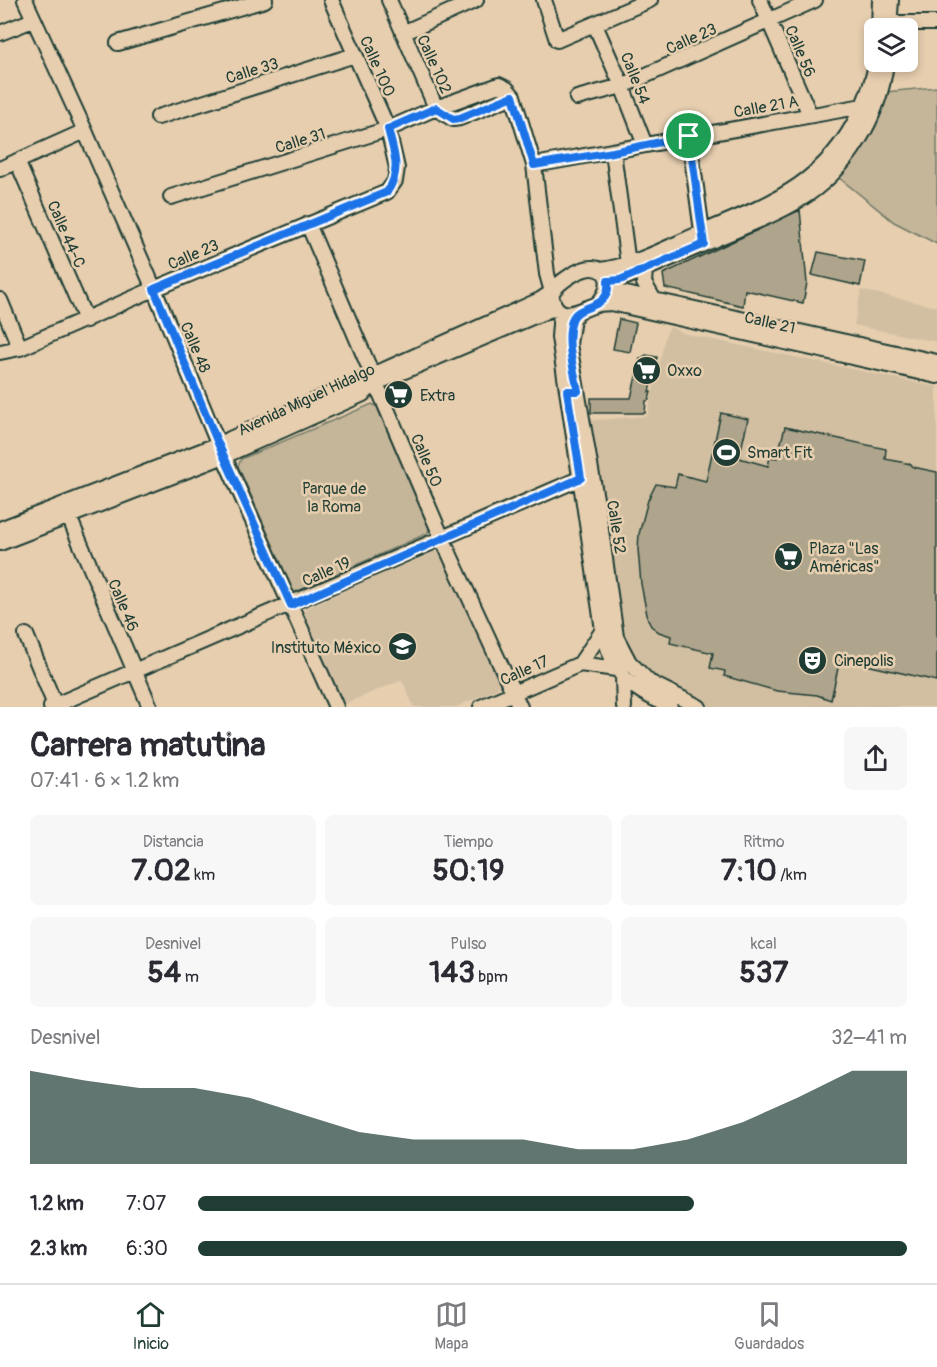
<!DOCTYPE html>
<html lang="es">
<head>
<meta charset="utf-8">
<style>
	:root { --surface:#fff; --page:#f7f7f7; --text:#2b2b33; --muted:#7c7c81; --line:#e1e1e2; --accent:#1f3d34 }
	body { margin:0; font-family:Pangolin,sans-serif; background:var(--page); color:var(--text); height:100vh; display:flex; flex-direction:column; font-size:22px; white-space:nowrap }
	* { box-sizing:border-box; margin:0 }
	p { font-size:20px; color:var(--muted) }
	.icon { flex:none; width:33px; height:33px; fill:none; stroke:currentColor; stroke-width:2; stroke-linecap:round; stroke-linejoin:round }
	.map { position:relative; height:707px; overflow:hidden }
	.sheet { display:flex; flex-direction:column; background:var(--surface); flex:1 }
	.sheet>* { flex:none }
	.controls { position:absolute; left:864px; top:18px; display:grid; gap:12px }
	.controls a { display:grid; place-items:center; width:54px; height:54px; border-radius:9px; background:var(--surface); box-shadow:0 3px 9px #0003; font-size:30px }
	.pin { position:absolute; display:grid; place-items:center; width:51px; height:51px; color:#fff; margin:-26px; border:3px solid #fff; border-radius:50%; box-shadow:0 2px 6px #0007 }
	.round { display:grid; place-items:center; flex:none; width:63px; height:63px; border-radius:9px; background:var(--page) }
	.headline { display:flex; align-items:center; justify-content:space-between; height:102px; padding:0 30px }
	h1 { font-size:33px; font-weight:700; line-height:45px }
	.metrics { display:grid; grid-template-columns:repeat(3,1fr); gap:9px; height:102px; padding:6px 30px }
	.metrics div { display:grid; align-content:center; border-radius:9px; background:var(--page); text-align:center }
	.metrics b { font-size:30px; font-weight:700 }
	.metrics small { font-size:16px; font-weight:400 }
	.metrics p { font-size:16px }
	.chart { height:168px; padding:12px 30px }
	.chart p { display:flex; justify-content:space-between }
	.chart svg { width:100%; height:108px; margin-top:6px; fill:var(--accent); opacity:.7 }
	ul { padding:0 30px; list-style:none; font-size:20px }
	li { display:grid; grid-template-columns:96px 72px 1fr; align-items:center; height:45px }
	li i { height:15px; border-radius:8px; background:var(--accent) }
	.tabs { display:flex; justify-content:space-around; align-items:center; height:84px; border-top:2px solid var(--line); background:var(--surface); font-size:16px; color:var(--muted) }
	.tabs a { display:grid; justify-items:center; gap:3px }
	.tabs .current { color:var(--accent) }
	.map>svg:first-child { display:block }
	.built { fill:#d2bfa2 }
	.green { fill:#c5b69a; stroke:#727a67; stroke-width:1.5 }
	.building { fill:#afa58c; stroke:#1f3d34; stroke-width:1.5 }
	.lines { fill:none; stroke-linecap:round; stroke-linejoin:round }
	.minor-casing { stroke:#1f3d34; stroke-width:18 }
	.minor { stroke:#e6ceaf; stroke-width:14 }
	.route-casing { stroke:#fff; stroke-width:12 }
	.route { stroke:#1a73e8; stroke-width:8 }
	.labels { text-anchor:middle; stroke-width:5; stroke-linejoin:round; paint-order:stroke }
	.street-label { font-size:16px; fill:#1f3d34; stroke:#e6ceaf }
	.poi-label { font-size:16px; fill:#1f3d34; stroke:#e6ceaf; text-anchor:start }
	.park-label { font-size:16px; fill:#274339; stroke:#e6ceaf }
</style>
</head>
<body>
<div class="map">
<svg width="937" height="707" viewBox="0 0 937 707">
	<rect width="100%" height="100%" fill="#e6ceaf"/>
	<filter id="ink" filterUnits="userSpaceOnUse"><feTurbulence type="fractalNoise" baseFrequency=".0167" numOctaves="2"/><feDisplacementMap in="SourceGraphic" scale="12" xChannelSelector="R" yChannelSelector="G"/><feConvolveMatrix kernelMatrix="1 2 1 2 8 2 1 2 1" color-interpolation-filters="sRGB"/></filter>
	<g filter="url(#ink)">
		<!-- built -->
		<path class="built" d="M861 290 937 307V342L854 325Z
			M670 327 686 334 937 387V707H709L652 681 624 649 584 421 647 416 666 334Z
			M432 550 444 556 500 682V685L497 689 456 707H414L402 680 344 704 305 614V609Z"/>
		<!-- green -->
		<path class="green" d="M937 87V244L894 222 837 176 885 92Z
			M372 404 377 407 429 528 428 533 296 592 293 590 238 466 241 459Z"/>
		<!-- building -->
		<path class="building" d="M800 210 807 283 803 303 745 290 743 306 665 288 663 274Z
			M818 252 865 261 860 286 812 275Z
			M619 319 636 323 630 352 613 349Z
			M646 355 657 357 649 392H651L649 400 646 401 645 413H591V398H631L640 359Z
			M721 413 748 419 739 458 768 466 770 457 777 458 785 427 886 449 885 459 911 464 913 467 937 472V681L840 659 831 700 817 695 777 691 724 676 725 671 710 668 713 653 670 643 671 636 659 632 651 626 648 620 641 584 638 549 639 534 648 500 656 484 675 487 678 474 706 481Z"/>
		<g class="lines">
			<defs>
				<path id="minor" d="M25 0 85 131 154 289 217 441 336 707
					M389 0 436 108 453 119 460 118 513 96
					M544 0 557 40 650 0
					M760 0 810 115
					M890 23H937
					M595 25 622 86 645 145
					M879 28 880 0
					M889 28 891 0
					M0 33 33 20
					M403 33 476 0
					M118 43 265 0
					M577 98 622 86 815 0
					M158 117 355 55
					M689 136 703 239
					M613 152 628 264
					M17 161 86 320
					M534 165 863 106
					M0 169 85 131
					M308 224 442 538 520 707
					M645 269 644 283 654 300
					M600 270C633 266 664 249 694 236 766 205 823 188 859 114 867 97 874 80 876 62
					M608 281 619 280C656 265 692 249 729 233 752 223 777 214 799 200 847 171 880 117 886 62
					M608 290 937 362
					M0 300 20 348
					M596 305C609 295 615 270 593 268 580 267 559 282 552 292 551 298 552 301 555 306 565 322 583 308 596 305 600 303 606 304 611 303L937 376
					M561 312 559 337 603 630C615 679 628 685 670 707
					M577 313 573 319 569 344 599 516 616 637 629 662 649 682 699 707
					M0 352 20 348 154 289 387 192 395 181 397 168 388 129 331 0
					M69 517 150 707
					M0 529 219 444 540 300 552 292 547 274 534 165 513 96 507 89 499 85 436 108 388 129 171 197
					M0 543 224 456 363 394 376 383 551 309 558 310
					M26 635 55 705
					M580 664 603 630
					M623 678 624 707
					M51 707 581 478
					M481 707 580 664 616 669"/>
			</defs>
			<!-- minor casing -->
			<use href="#minor" class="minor-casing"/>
			<!-- minor -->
			<use href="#minor" class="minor"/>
		</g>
	</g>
	<g class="lines" filter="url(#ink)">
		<defs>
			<path id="route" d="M513 96 534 165 613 152 689 136 704 244 620 280 608 281C611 312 578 302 572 320 565 342 574 369 578 391H567L581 478 291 605 217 441 154 289 387 192C402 170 394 154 388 129L436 108 453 119 460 118Z"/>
		</defs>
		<!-- route casing -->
		<use href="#route" class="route-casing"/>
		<!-- route -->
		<use href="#route" class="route"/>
	</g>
	<!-- icons -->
	<defs>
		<symbol id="supermarket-disc" viewBox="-11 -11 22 22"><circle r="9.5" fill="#1f3d34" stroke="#e6ceaf"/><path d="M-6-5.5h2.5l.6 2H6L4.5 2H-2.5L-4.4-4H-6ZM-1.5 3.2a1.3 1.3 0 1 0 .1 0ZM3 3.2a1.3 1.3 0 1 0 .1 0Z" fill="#fff"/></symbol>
		<symbol id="stadium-disc" viewBox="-11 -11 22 22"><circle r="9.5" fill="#1f3d34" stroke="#e6ceaf"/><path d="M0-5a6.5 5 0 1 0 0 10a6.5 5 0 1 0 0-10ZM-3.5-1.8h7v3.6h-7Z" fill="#fff"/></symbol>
		<symbol id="school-disc" viewBox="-11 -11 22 22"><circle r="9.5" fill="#1f3d34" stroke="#e6ceaf"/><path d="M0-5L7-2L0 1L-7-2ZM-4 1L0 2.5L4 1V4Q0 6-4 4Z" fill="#fff"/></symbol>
		<symbol id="theatre-disc" viewBox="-11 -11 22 22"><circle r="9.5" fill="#1f3d34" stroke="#e6ceaf"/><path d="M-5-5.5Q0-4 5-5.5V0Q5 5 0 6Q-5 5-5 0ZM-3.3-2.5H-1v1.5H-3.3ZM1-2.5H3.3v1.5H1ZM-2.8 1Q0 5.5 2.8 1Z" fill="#fff"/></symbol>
	</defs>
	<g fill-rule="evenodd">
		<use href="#supermarket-disc" x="630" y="354" width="33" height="33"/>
		<use href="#supermarket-disc" x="382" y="378" width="33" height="33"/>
		<use href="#stadium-disc" x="710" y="436" width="33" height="33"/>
		<use href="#supermarket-disc" x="772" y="540" width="33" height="33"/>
		<use href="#school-disc" x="386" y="630" width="33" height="33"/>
		<use href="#theatre-disc" x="796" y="644" width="33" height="33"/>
	</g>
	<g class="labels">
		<!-- street labels -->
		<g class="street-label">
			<text transform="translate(691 38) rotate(-24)" y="6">Calle 23</text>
			<text transform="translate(801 51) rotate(67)" y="6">Calle 56</text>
			<text transform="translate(435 64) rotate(66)" y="6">Calle 102</text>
			<text transform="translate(378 66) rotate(66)" y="6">Calle 100</text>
			<text transform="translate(252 70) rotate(-17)" y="6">Calle 33</text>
			<text transform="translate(636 78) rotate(68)" y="6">Calle 54</text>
			<text transform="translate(766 106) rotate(-10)" y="6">Calle 21 A</text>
			<text transform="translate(300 140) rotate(-17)" y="6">Calle 31</text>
			<text transform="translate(67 234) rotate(66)" y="6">Calle 44-C</text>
			<text transform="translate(193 254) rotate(-23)" y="6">Calle 23</text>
			<text transform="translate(770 322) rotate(13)" y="6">Calle 21</text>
			<text transform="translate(196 347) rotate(67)" y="6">Calle 48</text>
			<text transform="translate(306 399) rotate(-25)" y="6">Avenida Miguel Hidalgo</text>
			<text transform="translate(427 460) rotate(67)" y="6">Calle 50</text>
			<text transform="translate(617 527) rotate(81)" y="6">Calle 52</text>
			<text transform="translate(326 571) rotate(-24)" y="6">Calle 19</text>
			<text transform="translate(124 605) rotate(67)" y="6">Calle 46</text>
			<text transform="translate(524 670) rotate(-24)" y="6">Calle 17</text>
		</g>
		<!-- poi labels -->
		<g class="poi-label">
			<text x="667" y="376">Oxxo</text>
			<text x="420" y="401">Extra</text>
			<text x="747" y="458">Smart Fit</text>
			<text x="809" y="554">Plaza "Las<tspan x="809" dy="18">Américas"</tspan></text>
			<text x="381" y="653" text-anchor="end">Instituto México</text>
			<text x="834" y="666">Cinepolis</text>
		</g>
		<!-- park labels -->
		<g class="park-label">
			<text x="334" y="494">Parque de<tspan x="334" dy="18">la Roma</tspan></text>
		</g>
	</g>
</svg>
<div class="controls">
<a><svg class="icon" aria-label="layers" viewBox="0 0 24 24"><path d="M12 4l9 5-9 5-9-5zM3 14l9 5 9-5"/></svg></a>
</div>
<div class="pin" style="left:689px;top:136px;background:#1e9e55"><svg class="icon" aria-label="arrive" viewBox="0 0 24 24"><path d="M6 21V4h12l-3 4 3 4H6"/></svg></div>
</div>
<section class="sheet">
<div class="headline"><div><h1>Carrera matutina</h1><p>07:41 · 6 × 1.2 km</p></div><a class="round"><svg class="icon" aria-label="share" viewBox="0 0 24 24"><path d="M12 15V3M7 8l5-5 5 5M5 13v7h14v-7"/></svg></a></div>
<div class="metrics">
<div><p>Distancia</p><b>7.02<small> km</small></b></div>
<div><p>Tiempo</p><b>50:19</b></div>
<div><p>Ritmo</p><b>7:10<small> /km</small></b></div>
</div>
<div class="metrics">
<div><p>Desnivel</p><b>54<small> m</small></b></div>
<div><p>Pulso</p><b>143<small> bpm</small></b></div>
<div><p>kcal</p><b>537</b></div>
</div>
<div class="chart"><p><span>Desnivel</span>32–41 m</p>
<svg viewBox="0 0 160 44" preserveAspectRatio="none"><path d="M0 44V6L10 10L20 13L30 13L40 17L50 24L60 31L70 34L80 34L90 34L100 38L110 38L120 34L130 27L140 17L150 6L160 6V44z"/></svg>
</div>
<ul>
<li><b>1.2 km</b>7:07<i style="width:70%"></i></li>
<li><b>2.3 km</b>6:30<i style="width:100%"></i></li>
</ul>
</section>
<nav class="tabs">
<a class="current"><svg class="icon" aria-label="home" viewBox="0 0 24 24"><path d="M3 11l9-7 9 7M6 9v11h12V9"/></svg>Inicio</a>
<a><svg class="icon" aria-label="map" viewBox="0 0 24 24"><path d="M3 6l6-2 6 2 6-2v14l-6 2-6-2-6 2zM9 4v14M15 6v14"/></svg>Mapa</a>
<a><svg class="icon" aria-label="saved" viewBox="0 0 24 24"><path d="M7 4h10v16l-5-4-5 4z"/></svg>Guardados</a>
</nav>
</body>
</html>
